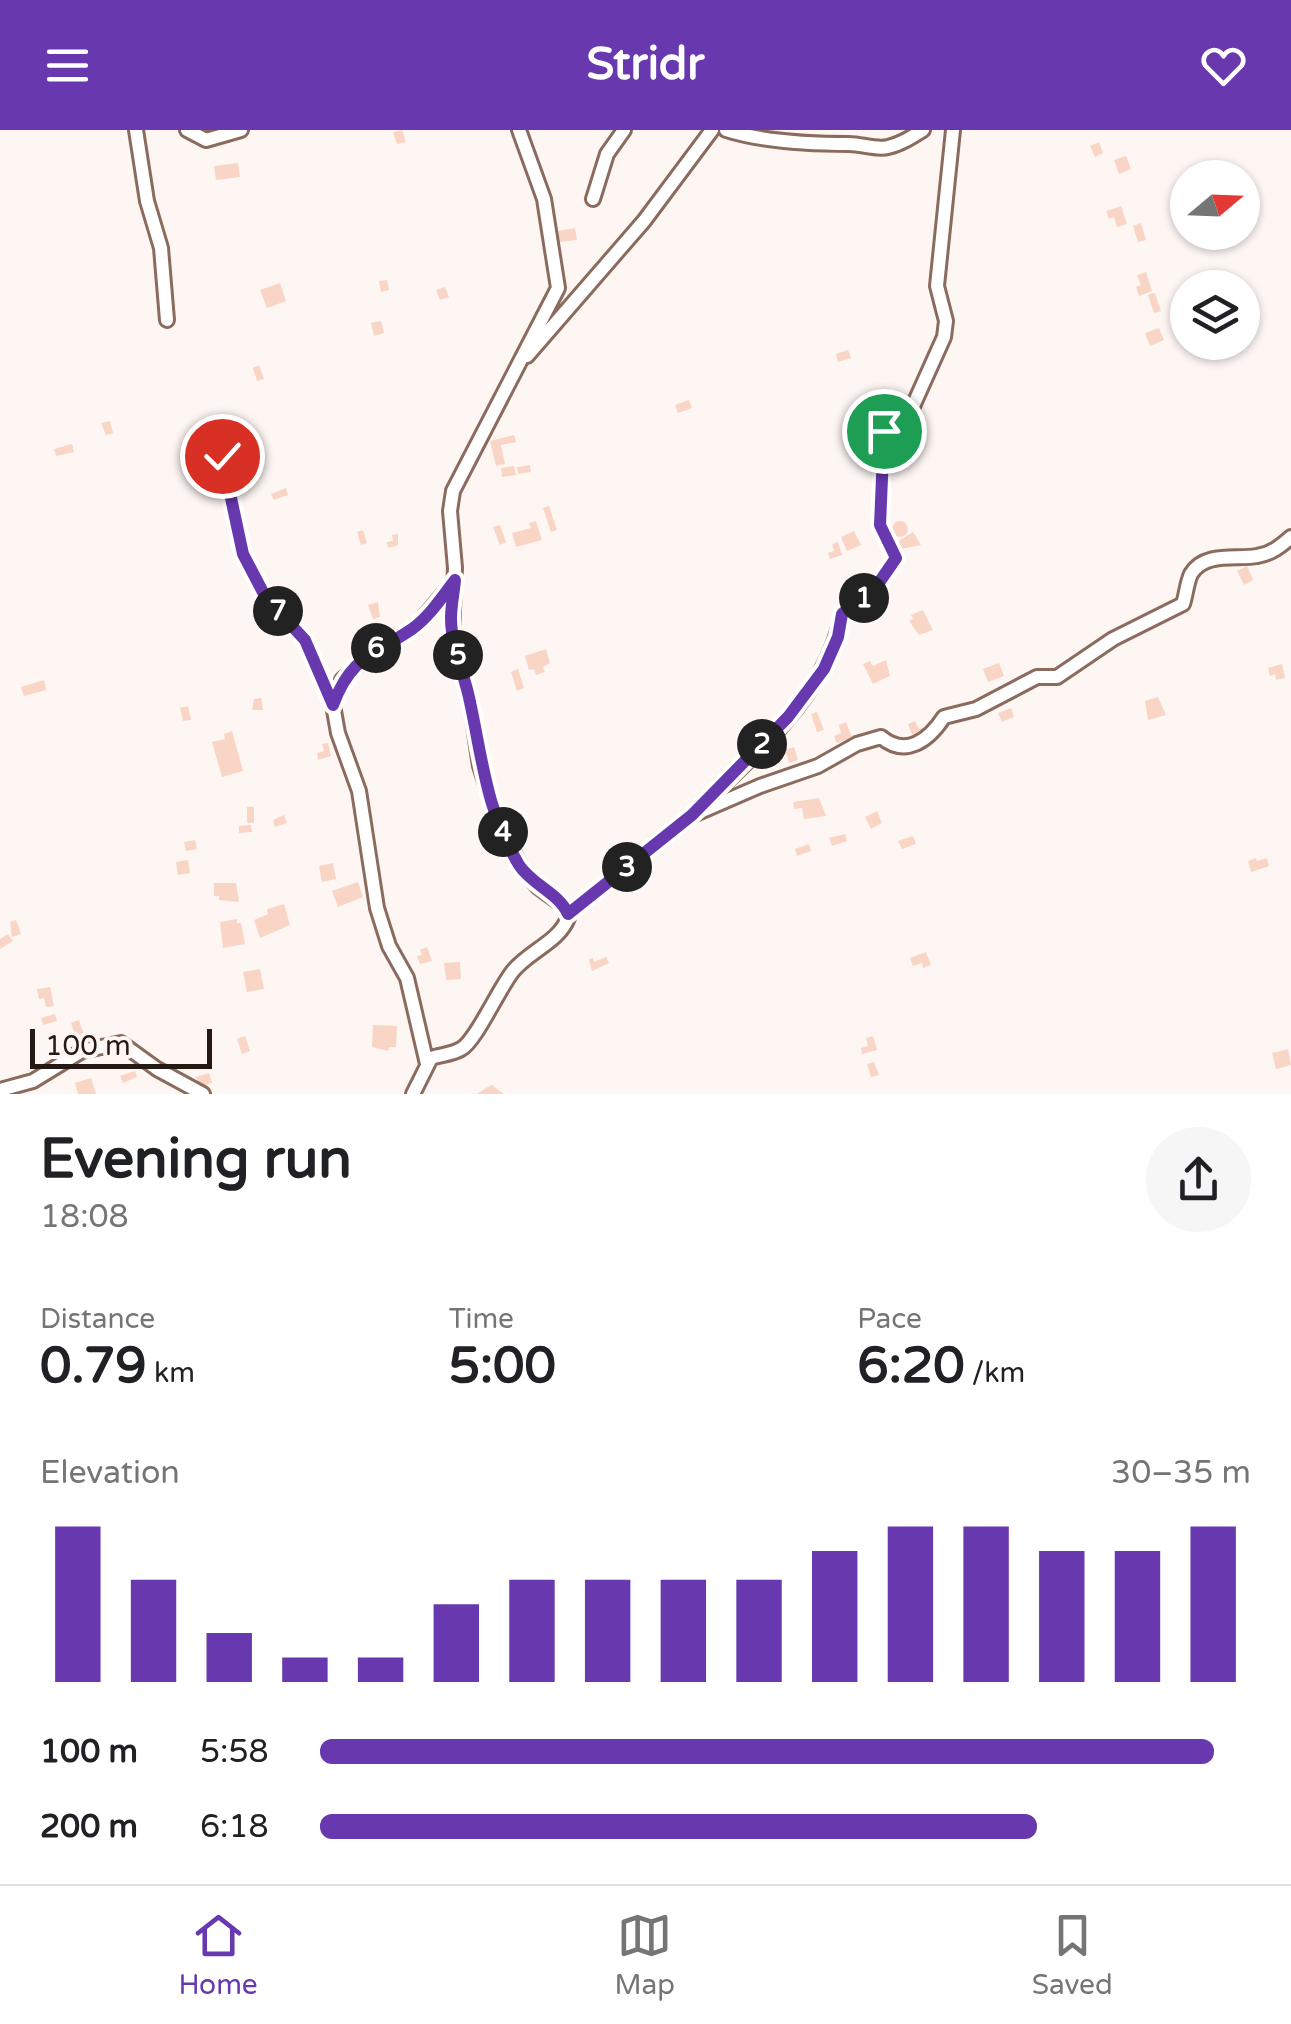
<!DOCTYPE html>
<html lang="en">
<head>
<meta charset="utf-8">
<style>
	:root { --surface:#fff; --page:#f6f6f6; --text:#202124; --muted:#757577; --line:#e0e0e0; --accent:#6838af }
	body { margin:0; font-family:"Varela Round",sans-serif; background:var(--page); color:var(--text); height:100vh; display:flex; flex-direction:column; font-size:38px; white-space:nowrap }
	* { box-sizing:border-box; margin:0 }
	p { font-size:32px; color:var(--muted) }
	.icon { flex:none; width:55px; height:55px; fill:none; stroke:currentColor; stroke-width:2; stroke-linecap:round; stroke-linejoin:round }
	.map { position:relative; height:964px; overflow:hidden }
	.sheet { display:flex; flex-direction:column; background:var(--surface); flex:1 }
	.sheet>* { flex:none }
	.needle { width:65px; rotate:71deg }
	.controls { position:absolute; left:1170px; top:30px; display:grid; gap:20px }
	.controls a { display:grid; place-items:center; width:90px; height:90px; border-radius:50%; background:var(--surface); box-shadow:0 2px 8px #0004; font-size:50px }
	.scale { position:absolute; left:30px; bottom:25px; width:182px; box-sizing:border-box; padding-left:10px; border:5px solid #261914; border-top:0; font-size:28px; line-height:35px; white-space:nowrap; color:#261914; -webkit-text-stroke:8px #fef6f3; paint-order:stroke }
	.pin { position:absolute; display:grid; place-items:center; width:85px; height:85px; color:#fff; margin:-42px; border:5px solid #fff; border-radius:50%; box-shadow:0 2px 10px #0007 }
	.km { position:absolute; width:50px; height:50px; margin:-25px; border-radius:50%; background:#222; color:#fff; font-size:28px; line-height:50px; text-align:center }
	.round { display:grid; place-items:center; flex:none; width:105px; height:105px; border-radius:52px; background:var(--page) }
	.headline { display:flex; align-items:center; justify-content:space-between; height:170px; padding:0 40px }
	h1 { font-size:55px; font-weight:700; line-height:75px }
	.stats { display:grid; grid-template-columns:repeat(3,1fr); gap:15px; height:170px; padding:10px 40px }
	.stats div { display:grid; align-content:center }
	.stats b { font-size:50px; font-weight:700 }
	.stats small { font-size:28px; font-weight:400 }
	.stats p { font-size:28px }
	.chart { height:280px; padding:20px 40px }
	.chart p { display:flex; justify-content:space-between }
	.chart svg { width:100%; height:180px; margin-top:10px; stroke:var(--accent); stroke-width:6 }
	ul { padding:0 40px; list-style:none; font-size:32px }
	li { display:grid; grid-template-columns:160px 120px 1fr; align-items:center; height:75px }
	li i { height:25px; border-radius:12px; background:var(--accent) }
	header { display:flex; justify-content:space-between; align-items:center; height:130px; padding:0 40px; background:var(--accent); color:#fff; font-size:45px; font-weight:700 }
	.tabs { display:flex; justify-content:space-around; align-items:center; height:140px; border-top:2px solid var(--line); background:var(--surface); font-size:28px; color:var(--muted) }
	.tabs a { display:grid; justify-items:center; gap:5px }
	.tabs .current { color:var(--accent) }
	.map>svg:first-child { display:block }
	.building { fill:#f9d5c6 }
	.lines { fill:none; stroke-linecap:round; stroke-linejoin:round }
	.minor-casing { stroke:#8b6b5e; stroke-width:18 }
	.minor { stroke:#fff; stroke-width:12 }
	.route-casing { stroke:#fff; stroke-width:20 }
	.route { stroke:#6838af; stroke-width:12 }
</style>
</head>
<body>
<header><svg class="icon" aria-label="menu" viewBox="0 0 24 24"><path d="M4 6h16M4 12h16M4 18h16"/></svg>Stridr<svg class="icon" aria-label="heart" viewBox="0 0 24 24"><path d="M12 20l-8-8c-3-5 5-10 8-4 3-6 11-1 8 4z"/></svg></header>
<div class="map">
<svg width="1291" height="964" viewBox="0 0 1291 964">
	<rect width="100%" height="100%" fill="#fef6f3"/>
	<!-- building -->
	<path class="building" d="M402 0 406 12 397 14 393 2Z
		M1099 12 1103 23 1095 27 1090 16Z
		M1126 26 1131 39 1119 44 1114 30Z
		M238 33 240 47 216 50 214 36Z
		M1121 76 1127 94 1117 97 1114 87 1109 89 1106 81Z
		M1141 93 1146 110 1138 112 1133 96Z
		M575 98 577 110 559 112 558 101Z
		M1146 142 1152 161 1139 166 1136 157 1141 155 1137 145Z
		M387 150 389 160 381 162 379 151Z
		M280 153 286 171 267 178 260 160Z
		M445 157 449 167 440 170 436 160Z
		M1155 163 1161 181 1154 183 1148 165Z
		M381 191 384 203 374 206 371 193Z
		M1159 198 1164 210 1150 216 1145 203Z
		M848 220 851 228 838 232 836 224Z
		M259 235 264 249 257 251 253 238Z
		M689 270 692 278 678 283 675 275Z
		M110 291 113 303 106 305 101 293Z
		M514 305 516 312 501 315 505 334 496 336 490 311Z
		M72 314 74 322 56 326 54 319Z
		M239 322 244 332 234 337 229 328Z
		M530 335 531 342 518 344 517 337Z
		M514 336 516 345 502 347 501 338Z
		M213 347 220 362 210 368 202 353Z
		M286 358 288 365 274 370 271 364Z
		M549 376 557 400 551 402 543 378Z
		M536 391 542 410 516 417 512 403 531 398 529 393Z
		M892 399a8 8 0 1 1 16 0a8 8 0 1 1-16 0Z
		M500 395 506 412 500 415 493 397Z
		M363 400 367 413 361 415 357 402Z
		M854 401 861 415 847 421 841 407Z
		M913 402 921 415 901 419 897 412Z
		M398 404V415L388 418 387 412 393 411 392 405Z
		M838 412 842 425 830 429 828 423 834 421 832 414Z
		M1247 436 1253 450 1244 455 1237 441Z
		M378 472 380 487 373 489 368 475Z
		M923 480 933 500 919 505 909 491 913 489 911 485Z
		M546 519 550 533 543 537 545 542 536 545 534 539 529 540 525 526Z
		M886 530 890 546 873 554 863 534 870 531 873 536Z
		M999 533 1004 546 988 552 983 539Z
		M1282 534 1285 548 1276 550 1275 544 1270 546 1268 538Z
		M518 539 524 558 517 561 511 542Z
		M44 550 46 560 24 566 21 557Z
		M1158 567 1166 585 1148 590 1145 571Z
		M261 568 263 580H252L254 569Z
		M188 576 191 590 183 591 180 578Z
		M1011 578 1014 587 1002 592 998 583Z
		M817 582 824 600 817 602 811 584Z
		M915 591 919 599 924 597 927 604 914 610 908 594Z
		M846 592 852 607 837 613 834 606 841 603 839 595Z
		M232 601 243 641 222 647 212 612 225 609 224 604Z
		M328 613 331 626 318 630 317 623 324 621 322 614Z
		M794 617 798 630 789 633 785 620Z
		M819 668 826 686 804 689 802 678 794 679 793 672Z
		M247 677H254V693H247Z
		M877 681 882 693 871 699 865 687Z
		M284 685 287 693 275 697 273 690Z
		M251 695 252 702 239 703V696Z
		M845 704 847 711 832 716 829 708Z
		M913 706 916 714 902 719 898 711Z
		M195 710 197 719 186 721 184 712Z
		M809 714 811 721 797 726 795 719Z
		M1256 728 1257 731 1267 728 1269 736 1251 742 1248 731Z
		M188 730 190 743 178 745 176 732Z
		M333 733 336 749 322 752 319 736Z
		M358 752 363 767 338 777 332 761Z
		M214 753H236L239 772 219 770V766H214Z
		M284 774 290 795 260 808 254 790 268 784 267 779Z
		M237 789V793H241L245 814 223 818 220 792Z
		M16 790 21 804 12 807 10 792Z
		M8 804 13 811 0 819V809Z
		M427 817 432 831 420 834 417 826 422 825 420 820Z
		M926 822 931 835 923 838 922 833 913 836 910 828Z
		M606 827 609 833 592 841 589 829 593 828 594 832Z
		M460 832 461 849 446 850 444 833Z
		M260 839 264 859 247 862 243 842Z
		M50 857 54 876 46 877 44 868 39 869 37 859Z
		M55 884 57 891 43 895 41 888Z
		M79 890 86 911 78 914 71 893Z
		M373 895 397 896 396 917H389L388 921 372 917Z
		M245 906 250 921 242 924 237 909Z
		M873 906 877 920 862 924 861 918 868 916 866 908Z
		M1288 919 1291 935 1276 939 1272 923Z
		M874 932 879 945 871 947 867 934Z
		M135 941 137 947 123 953 120 946Z
		M209 943 212 953 200 957 196 947Z
		M91 948 96 964H78L75 953Z
		M492 955 504 964H477L486 958Z"/>
	<g class="lines">
		<defs>
			<path id="minor" d="M136 0 147 71 161 118 167 190
				M187 0 206 10 241 0
				M726 0C764 12 809 14 849 14 862 14 876 20 888 17 901 14 912 7 923 0
				M593 69 607 24 624 0
				M527 226 644 91 712 0
				M222 327 243 424 266 468 305 510 333 575
				M697 680C754 624 827 566 842 484L876 457 896 427 880 395 885 301 909 285 944 207 946 191 937 156 953 0
				M568 784 693 685 760 656 818 636 857 614 881 607C906 628 929 610 944 587L976 579 1037 547H1057L1113 509 1183 474C1186 465 1187 452 1191 444 1205 421 1237 430 1257 426 1271 424 1281 416 1291 407
				M427 934 407 848 389 816 377 778 359 661 338 603 333 575 342 550 378 517 415 498 455 450
				M0 960 33 951 82 921 121 913 157 939 203 964
				M413 964 431 928C440 925 453 924 461 919 476 911 499 858 513 841 529 821 559 812 568 788L564 776 538 757 521 737 499 694 480 636 470 570 452 501 455 438 450 381 453 361 558 158 544 69 519 0"/>
		</defs>
		<!-- minor casing -->
		<use href="#minor" class="minor-casing"/>
		<!-- minor -->
		<use href="#minor" class="minor"/>
	</g>
	<g class="lines">
		<defs>
			<path id="route" d="M222 326 243 424 266 468 305 510 333 575C351 526 374 525 412 499 429 487 443 466 455 450 454 462 451 476 451 488 451 517 465 545 470 572 483 632 486 680 519 735 532 755 559 763 568 784L692 685 788 587 824 539 838 507 842 484 876 457 896 428 880 395 884 301"/>
		</defs>
		<!-- route casing -->
		<use href="#route" class="route-casing"/>
		<!-- route -->
		<use href="#route" class="route"/>
	</g>
</svg>
<div class="controls">
<a><svg class="needle" viewBox="-14 -14 28 28"><path d="M0-13l5 13h-10z" fill="#e53935"/><path d="M0 13l5-13h-10z" fill="#757577"/></svg></a>
<a><svg class="icon" aria-label="layers" viewBox="0 0 24 24"><path d="M12 4l9 5-9 5-9-5zM3 14l9 5 9-5"/></svg></a>
</div>
<div class="scale">100 m</div>
<div class="pin" style="left:884px;top:301px;background:#1e9e55"><svg class="icon" aria-label="arrive" viewBox="0 0 24 24"><path d="M6 21V4h12l-3 4 3 4H6"/></svg></div>
<div class="pin" style="left:222px;top:326px;background:#d93025"><svg class="icon" aria-label="check" viewBox="0 0 24 24"><path d="M5 12l5 5 9-10"/></svg></div>
<b class="km" style="left:864px;top:468px">1</b>
<b class="km" style="left:762px;top:614px">2</b>
<b class="km" style="left:627px;top:737px">3</b>
<b class="km" style="left:503px;top:702px">4</b>
<b class="km" style="left:458px;top:525px">5</b>
<b class="km" style="left:376px;top:518px">6</b>
<b class="km" style="left:278px;top:481px">7</b>
</div>
<section class="sheet">
<div class="headline"><div><h1>Evening run</h1><p>18:08</p></div><a class="round"><svg class="icon" aria-label="share" viewBox="0 0 24 24"><path d="M12 15V3M7 8l5-5 5 5M5 13v7h14v-7"/></svg></a></div>
<div class="stats">
<div><p>Distance</p><b>0.79<small> km</small></b></div>
<div><p>Time</p><b>5:00</b></div>
<div><p>Pace</p><b>6:20<small> /km</small></b></div>
</div>
<div class="chart"><p><span>Elevation</span>30–35 m</p>
<svg viewBox="0 0 160 44" preserveAspectRatio="none"><path d="M5 44V6M15 44V19M25 44V32M35 44V38M45 44V38M55 44V25M65 44V19M75 44V19M85 44V19M95 44V19M105 44V12M115 44V6M125 44V6M135 44V12M145 44V12M155 44V6"/></svg>
</div>
<ul>
<li><b>100 m</b>5:58<i style="width:96%"></i></li>
<li><b>200 m</b>6:18<i style="width:77%"></i></li>
</ul>
</section>
<nav class="tabs">
<a class="current"><svg class="icon" aria-label="home" viewBox="0 0 24 24"><path d="M3 11l9-7 9 7M6 9v11h12V9"/></svg>Home</a>
<a><svg class="icon" aria-label="map" viewBox="0 0 24 24"><path d="M3 6l6-2 6 2 6-2v14l-6 2-6-2-6 2zM9 4v14M15 6v14"/></svg>Map</a>
<a><svg class="icon" aria-label="saved" viewBox="0 0 24 24"><path d="M7 4h10v16l-5-4-5 4z"/></svg>Saved</a>
</nav>
</body>
</html>
